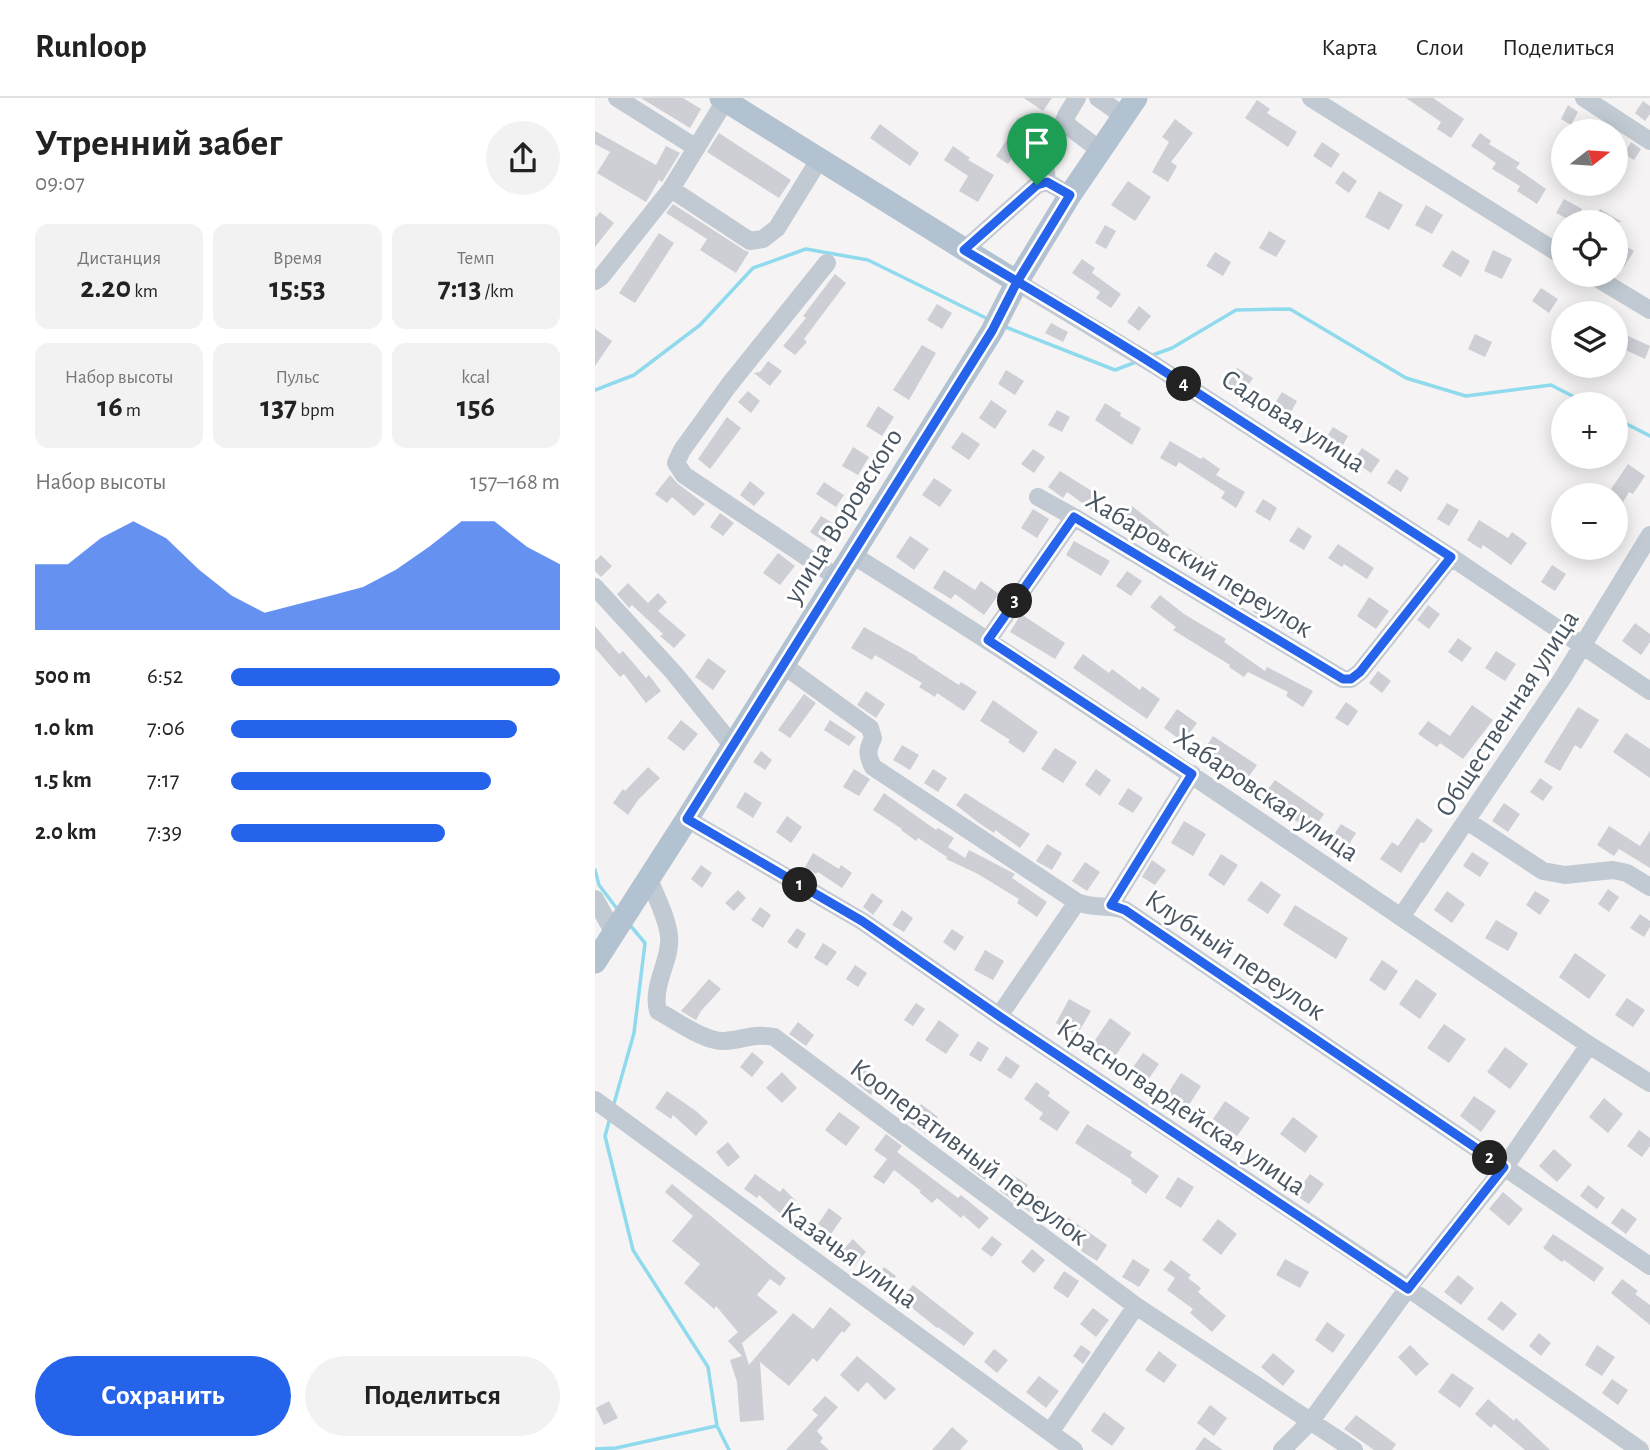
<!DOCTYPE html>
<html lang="ru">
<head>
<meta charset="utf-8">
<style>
	:root { --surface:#fff; --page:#f2f2f2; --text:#222; --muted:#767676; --line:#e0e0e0; --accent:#2563eb }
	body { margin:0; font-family:"Alegreya Sans",sans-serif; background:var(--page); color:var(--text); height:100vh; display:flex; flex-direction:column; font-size:26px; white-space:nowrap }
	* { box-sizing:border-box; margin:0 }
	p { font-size:23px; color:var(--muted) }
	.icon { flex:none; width:38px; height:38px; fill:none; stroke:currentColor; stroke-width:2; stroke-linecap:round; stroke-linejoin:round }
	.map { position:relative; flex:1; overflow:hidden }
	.sheet { display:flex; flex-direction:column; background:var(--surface); width:595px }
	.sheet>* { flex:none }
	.needle { width:46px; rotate:73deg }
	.tools { position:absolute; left:956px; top:21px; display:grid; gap:14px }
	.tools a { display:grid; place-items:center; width:77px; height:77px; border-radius:50%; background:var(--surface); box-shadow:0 4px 18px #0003; font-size:35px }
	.pin { position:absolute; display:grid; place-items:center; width:60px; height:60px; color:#fff; margin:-72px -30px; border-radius:50% 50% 50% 0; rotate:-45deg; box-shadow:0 0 7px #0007 }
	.pin .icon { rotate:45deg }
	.km { position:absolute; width:35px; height:35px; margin:-18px; border-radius:50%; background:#222; color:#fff; font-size:19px; line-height:35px; text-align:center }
	.round { display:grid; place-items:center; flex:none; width:74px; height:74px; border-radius:37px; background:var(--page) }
	.overview { display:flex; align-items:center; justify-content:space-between; height:119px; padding:0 35px }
	h1 { font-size:38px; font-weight:700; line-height:52px }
	.metrics { display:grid; grid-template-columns:repeat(3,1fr); gap:10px; height:119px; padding:7px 35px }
	.metrics div { display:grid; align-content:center; border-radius:14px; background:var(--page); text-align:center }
	.metrics b { font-size:30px; font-weight:700 }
	.metrics small { font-size:19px; font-weight:400 }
	.metrics p { font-size:19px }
	.chart { height:196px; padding:14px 35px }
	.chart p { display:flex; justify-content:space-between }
	.chart svg { width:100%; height:126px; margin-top:7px; fill:var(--accent); opacity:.7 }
	.primary-button { display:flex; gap:14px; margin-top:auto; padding:14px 35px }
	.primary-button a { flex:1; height:80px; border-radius:42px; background:var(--accent); color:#fff; font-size:28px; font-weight:700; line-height:80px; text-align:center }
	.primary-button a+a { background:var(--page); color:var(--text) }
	ul { padding:0 35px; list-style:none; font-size:23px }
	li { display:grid; grid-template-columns:112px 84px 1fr; align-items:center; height:52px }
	li i { height:18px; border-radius:9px; background:var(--accent) }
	header { display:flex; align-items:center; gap:42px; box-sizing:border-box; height:98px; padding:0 35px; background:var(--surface); border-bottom:2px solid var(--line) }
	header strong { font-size:33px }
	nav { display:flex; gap:38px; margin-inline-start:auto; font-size:24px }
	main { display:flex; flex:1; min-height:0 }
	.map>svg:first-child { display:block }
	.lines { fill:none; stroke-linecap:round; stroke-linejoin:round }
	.stream { stroke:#90daee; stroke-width:3.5 }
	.building { fill:#cdcfd5 }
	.minor { stroke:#c1cad2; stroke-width:18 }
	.major { stroke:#b3c2d1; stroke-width:23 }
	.route-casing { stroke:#fff; stroke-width:14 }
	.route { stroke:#2563eb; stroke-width:9 }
	.labels { text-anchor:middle; stroke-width:6; stroke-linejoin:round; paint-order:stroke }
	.street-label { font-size:28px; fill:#4a5661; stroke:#fff }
</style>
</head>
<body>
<header>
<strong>Runloop</strong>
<nav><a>Карта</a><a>Слои</a><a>Поделиться</a></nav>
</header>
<main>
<section class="sheet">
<div class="overview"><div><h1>Утренний забег</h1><p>09:07</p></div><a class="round"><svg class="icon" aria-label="share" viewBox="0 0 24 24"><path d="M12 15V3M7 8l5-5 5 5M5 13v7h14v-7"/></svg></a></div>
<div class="metrics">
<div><p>Дистанция</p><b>2.20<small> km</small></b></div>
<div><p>Время</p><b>15:53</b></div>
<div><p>Темп</p><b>7:13<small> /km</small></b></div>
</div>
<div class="metrics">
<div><p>Набор высоты</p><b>16<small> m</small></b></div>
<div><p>Пульс</p><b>137<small> bpm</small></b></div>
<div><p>kcal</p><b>156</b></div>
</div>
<div class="chart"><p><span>Набор высоты</span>157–168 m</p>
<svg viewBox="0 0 160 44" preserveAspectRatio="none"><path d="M0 44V21L10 21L20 12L30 6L40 12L50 23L60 32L70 38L80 35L90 32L100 29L110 23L120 15L130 6L140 6L150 15L160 21V44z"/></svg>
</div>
<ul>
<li><b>500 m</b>6:52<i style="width:100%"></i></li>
<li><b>1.0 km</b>7:06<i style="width:87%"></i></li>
<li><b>1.5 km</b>7:17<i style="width:79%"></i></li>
<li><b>2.0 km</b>7:39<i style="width:65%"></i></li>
</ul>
<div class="primary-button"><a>Сохранить</a><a>Поделиться</a></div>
</section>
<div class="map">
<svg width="1055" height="1352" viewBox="0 0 1055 1352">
	<rect width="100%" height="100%" fill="#f5f3f3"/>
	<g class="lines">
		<!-- stream -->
		<path class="stream" d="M408 228 520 272 541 264
			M555 258 577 250 641 212 695 211 811 280 871 298 956 287 993 306
			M0 292 39 277 105 227 158 170 211 151 273 162 395 222
			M1020 320 1055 338
			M0 772 4 787 23 812
			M18 1009 39 935 50 845 34 826
			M15 1020 10 1038 38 1152 113 1269 122 1328 134 1352
			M0 1351 21 1350 121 1328"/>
	</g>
	<!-- building -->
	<path class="building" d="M46 0H88L106 11 95 30Z
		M429 0H457L448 13Z
		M811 0H838L869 21 856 40 842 31 846 24Z
		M662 2 675 11 672 15 702 34 693 49 650 20Z
		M1048 3 1055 8V16L1050 23 1040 15Z
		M973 7 983 14 976 27 966 21Z
		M423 20 436 28 413 66 401 58 417 34 415 33Z
		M580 21 598 35 576 64 582 68 573 84 557 74 574 44 567 39Z
		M285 26 324 55 315 68 275 40Z
		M0 33 61 67 71 48 85 55 67 84 64 82 51 104 2 75 15 54 0 46Z
		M124 35 196 82 184 100 112 54Z
		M885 35 896 43 894 46 925 65 921 70 951 91 942 106 922 93 925 88 897 71 901 65 876 48Z
		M727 44 745 56 736 70 718 58Z
		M1036 44 1046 51 1039 62 1029 56Z
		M358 48 375 60 373 62 399 77 383 104 364 93 373 78 349 62Z
		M748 73 762 83 754 95 740 85Z
		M533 83 556 99 540 123 516 107Z
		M784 93 808 107 794 132 770 119Z
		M969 101 987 111 979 124 961 115Z
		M78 106 149 152 154 154 141 175 105 152 112 141 71 115Z
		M831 107 848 117 837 136 820 127Z
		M1005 111 1027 124H998Z
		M5 114 19 125 0 149V120Z
		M510 127 521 133 511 151 500 145Z
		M674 133 691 143 681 159 664 150Z
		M64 135 79 145 40 205 24 195Z
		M1020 141 1039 153 1029 169 1020 163Z
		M857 152 875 163 866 179 847 168Z
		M898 152 917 161 907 181 889 173Z
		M620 154 636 164 628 178 611 168Z
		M487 161 500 170 497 175 526 196 516 210 501 200 505 194 477 175Z
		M240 176 251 185 209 241 212 244 200 257 188 248 211 220 208 218Z
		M946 190 963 201 954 215 937 203Z
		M342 206 357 215 347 231 332 222Z
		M544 208 556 218 544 233 532 224Z
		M456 225 473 234 468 244 450 235Z
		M0 231 17 243 0 268Z
		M1020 232 1055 248 1050 261 1020 247Z
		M880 236 897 244 890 259 873 251Z
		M327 247 341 255 314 302 298 292Z
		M173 263 187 273 175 288 159 275 165 274Z
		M642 270 658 280 648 296 632 286Z
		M411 272 429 283 420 297 403 286Z
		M153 293 165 303 156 315 143 304Z
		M687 294 702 303 693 319 677 310Z
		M396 302 412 313 400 331 384 320Z
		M510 305 526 315 525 318 546 330 537 347 500 322Z
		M283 308 299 319 287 338 271 328Z
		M462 312 475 319 467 334 453 327Z
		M132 319 146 330 115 371 103 361Z
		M738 329 753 338 743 356 727 346Z
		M367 334 385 346 374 362 356 350Z
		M575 343 606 361 608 359 625 371 621 377 650 394 641 410 626 400 630 394 584 364 581 369 565 360Z
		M258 349 274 359 263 377 247 368Z
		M767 350 785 362 776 375 758 363Z
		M438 351 450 359 439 375 426 366Z
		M1033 366 1050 378 1038 396 1034 394 1020 417V397H1012Z
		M801 371 814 380 806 394 792 385Z
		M465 373 506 399 497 412 472 394 468 400 453 389Z
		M75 377 83 386 110 406 99 418 77 399 72 405 60 396Z
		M339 380 357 392 345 409 327 397Z
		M155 383 170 395 159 408 145 397Z
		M229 384 249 397 241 409 221 396Z
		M668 401 682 410 675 423 660 414Z
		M852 405 864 412 854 428 842 421Z
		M537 408 574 437 564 452 527 422Z
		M438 411 454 421 442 440 426 430Z
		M125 415 139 425 128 438 115 429Z
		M226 418 241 427 230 444 215 434Z
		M884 422 913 440 917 434 932 445 916 467 888 447 886 451 872 442Z
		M703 429 717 438 709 452 694 443Z
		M315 438 334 451 319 472 301 459Z
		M479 443 515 463 506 478 471 457Z
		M743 446 779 470 772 481 749 466 747 469 733 460Z
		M592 449 625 471 616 485 583 464Z
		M183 455 200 468 185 487 168 475Z
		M6 457 17 468 6 479 0 473V463Z
		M957 467 971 476 960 493 946 484Z
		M349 472 380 492 386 483 404 496 389 517 360 496 356 501 338 490Z
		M532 473 547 483 536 498 521 488Z
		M642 482 651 488 642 503 633 497Z
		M33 485 53 505 63 495 72 504 63 513 91 537 79 550 65 538 68 536 37 507 34 510 22 496Z
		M565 497 589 516 631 541 629 544 670 573 672 569 718 593 708 609 691 598 693 594 653 574 649 579 634 569 635 567 578 532 581 529 555 509Z
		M667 499 676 505 667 519 658 514Z
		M774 499 794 513 781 531 762 518Z
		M833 507 845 516 834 531 822 522Z
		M694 513 709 522 700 537 685 528Z
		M426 516 470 545 460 561 415 534Z
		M1040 525 1055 536V544L1046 557 1027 543Z
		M0 528 24 556 28 553 51 580 54 577 66 593 51 605 29 576 25 579 0 550Z
		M269 529 323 559 322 560 364 587 366 584 382 594 369 613 342 595 340 599 324 589 327 585 280 557 277 562 256 550Z
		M863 540 877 550 867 564 853 554Z
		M901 553 921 566 910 583 890 570Z
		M488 556 514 575 517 571 545 592 547 588 565 601 552 621 478 570Z
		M113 560 131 573 118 592 100 579Z
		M783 573 796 583 787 595 774 585Z
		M271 593 290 606 281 620 262 607Z
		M209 596 221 605 195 640 183 632Z
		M398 602 443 634 429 655 413 644 415 642 385 623Z
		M751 604 763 613 753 628 740 620Z
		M877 607 898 622 868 661 845 645 842 649 823 636 833 623 855 638Z
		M983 609 1004 622 986 651 980 647 965 673 949 664Z
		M582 611 602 625 588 644 569 630Z
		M86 622 103 636 89 653 72 640Z
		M235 622 261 639 254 648 229 632Z
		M1031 635 1055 651V680L1018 654Z
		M618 638 662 667 650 684 607 655Z
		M307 647 324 657 315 672 298 662Z
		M460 650 482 664 468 685 446 671Z
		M166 653 177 662 170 672 158 664Z
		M53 669 65 680 43 702 33 717 18 705 28 691 30 693Z
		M259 671 275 681 264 698 248 689Z
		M338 671 352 680 343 694 329 685Z
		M501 671 516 682 505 698 490 687Z
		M945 680 958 689 948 703 935 694Z
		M680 682 729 716 717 734 667 699Z
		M533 690 548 700 538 715 523 706Z
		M150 694 167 705 158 720 141 709Z
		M289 695 341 732 343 730 359 740 353 749 370 760 374 752 420 776 417 780 452 804 442 819 422 805 424 801 383 776 351 761 352 759 323 740 321 743 306 732 307 731 278 712Z
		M370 695 435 736 425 750 400 732 399 735 384 725 361 707Z
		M909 705 925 716 913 734 897 723Z
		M192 718 207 729 196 745 181 734Z
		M822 720 838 732 829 745 826 744 806 775 785 761 797 744 803 748Z
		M589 723 611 736 598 758 576 745Z
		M746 726 761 735 751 751 736 741Z
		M1014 728 1045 748 1055 733V770L1024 751 1019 758 1002 747Z
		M452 746 467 755 457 772 441 763Z
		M877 754 894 765 885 779 868 768Z
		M218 755 244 771 246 767 257 775 247 790 223 774 221 776 210 769Z
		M626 756 643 767 629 788 613 777Z
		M557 762 571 772 560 787 547 779Z
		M490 764 505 774 492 793 477 783Z
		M106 767 117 775 107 790 96 781Z
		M666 783 686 797 673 816 652 802Z
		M1013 791 1024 799 1014 814 1003 806Z
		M143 792 151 800 139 813 130 805Z
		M852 793 870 806 857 825 839 812Z
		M940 793 955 802 945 817 931 807Z
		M277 795 288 803 278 817 268 809Z
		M700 807 753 840 741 861 688 827Z
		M165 809 176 817 168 830 156 822Z
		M307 812 318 820 309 834 297 827Z
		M1045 816 1055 823V829L1049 839 1035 830Z
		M901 822 923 835 913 853 890 840Z
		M202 830 211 836 202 851 192 844Z
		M357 831 369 839 360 853 348 844Z
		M228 845 242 854 232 868 219 860Z
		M390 852 409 863 398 882 379 872Z
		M980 855 1011 877 994 901 964 879Z
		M787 862 803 873 790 893 774 882Z
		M260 867 272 875 263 889 251 881Z
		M114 881 126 891 106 913 101 922 86 913Z
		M821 881 842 896 825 921 804 906Z
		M1032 900 1050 912 1038 929 1020 917Z
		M474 901 496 913 482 937 461 925Z
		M321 905 330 911 318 928 309 922Z
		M515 920 536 935 519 960 498 945Z
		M344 922 364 937 351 956 330 942Z
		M203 924 219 937 211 948 194 936Z
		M849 926 871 941 854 965 832 950Z
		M383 943 394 950 386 964 374 957Z
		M910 949 933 966 915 991 892 974Z
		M157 954 169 964 157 979 145 969Z
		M548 955 564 966 550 986 534 975Z
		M411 958 425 968 416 981 402 972Z
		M269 972 285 982 276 997 261 985Z
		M187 974 202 990 187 1005 171 990Z
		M586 975 606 988 592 1010 572 997Z
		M441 984 455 994 453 998 475 1014 462 1033 444 1021 448 1015 429 1001Z
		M72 993 101 1013 113 1024 101 1038 78 1017 76 1021 60 1010Z
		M879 998 901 1013 886 1034 865 1018Z
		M1009 1000 1028 1016 1013 1035 994 1019Z
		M630 1003 655 1020 642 1038 618 1021Z
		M326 1006 343 1019 331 1036 314 1024Z
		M244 1014 265 1029 251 1048 230 1032Z
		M698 1019 723 1038 710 1055 685 1036Z
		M492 1026 537 1054 535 1058 564 1078 551 1096 536 1085 537 1082 480 1045Z
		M1044 1032 1055 1040V1048L1047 1059 1032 1048Z
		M291 1036 307 1048 302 1054 363 1100 366 1097 394 1120 384 1131 368 1117 366 1120 342 1100 337 1105 324 1094 326 1093 299 1072 289 1086 278 1079 292 1061 279 1052Z
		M133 1044 145 1059 133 1069 121 1054Z
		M959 1051 977 1067 962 1084 944 1068Z
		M383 1058 399 1069 390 1082 374 1070Z
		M160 1076 185 1094 188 1090 201 1103 188 1118 164 1097 162 1100 149 1091Z
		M416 1076 433 1087 431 1090 456 1108 446 1122 405 1093Z
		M715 1076 729 1086 714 1106 700 1097Z
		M583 1079 599 1089 586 1110 570 1100Z
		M77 1086 191 1180 185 1188 175 1181 162 1197 183 1214 147 1245 154 1267 198 1215 218 1231 235 1209 256 1226 249 1235 247 1233 222 1264 218 1260 194 1288 165 1264 169 1322 145 1324 142 1284 135 1262 147 1258 133 1243 143 1234 121 1208 119 1211 89 1185 105 1166 77 1143 98 1118 70 1094Z
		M993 1087 1010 1100 1002 1111 985 1098Z
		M908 1094 928 1111 914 1128 894 1111Z
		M234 1110 247 1120 236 1136 223 1126Z
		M1027 1110 1042 1121 1031 1136 1016 1125Z
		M471 1118 512 1147 502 1163 486 1153 488 1149 462 1132Z
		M623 1121 642 1136 626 1157 607 1142Z
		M958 1136 1009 1170 999 1184 969 1162 967 1164 948 1150Z
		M397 1138 407 1146 397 1159 386 1151Z
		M258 1141 271 1154 258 1169 244 1156Z
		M437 1151 450 1162 439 1175 426 1164Z
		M538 1161 555 1172 544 1189 527 1179Z
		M690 1161 714 1174 705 1190 681 1177Z
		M576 1162 596 1177 593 1180 606 1190 603 1194 631 1218 617 1234 595 1215 598 1211 572 1192 580 1180 568 1172Z
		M289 1169 301 1178 291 1191 279 1182Z
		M469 1173 484 1183 473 1200 458 1190Z
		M863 1177 879 1190 866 1207 849 1194Z
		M1027 1181 1043 1193 1040 1196 1055 1207V1227L1016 1195Z
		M318 1187 379 1235 369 1248 343 1229 342 1230 306 1201Z
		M906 1203 922 1216 908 1233 892 1221Z
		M498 1210 514 1222 501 1239 485 1226Z
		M732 1224 750 1237 738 1255 720 1242Z
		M944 1235 956 1245 946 1258 934 1248Z
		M486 1247 496 1254 488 1266 478 1258Z
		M815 1247 834 1266 821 1278 803 1259Z
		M1002 1247 1020 1259 1007 1278 990 1267Z
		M399 1251 413 1262 402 1275 389 1264Z
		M564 1253 582 1267 569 1285 550 1272Z
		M678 1255 700 1273 688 1288 666 1269Z
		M262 1258 301 1291 290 1302 272 1284 263 1294 245 1277Z
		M857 1275 879 1290 865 1310 843 1294Z
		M444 1278 464 1293 451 1310 431 1294Z
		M1017 1281 1033 1292 1023 1307 1007 1295Z
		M230 1298 243 1309 222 1333 228 1340 225 1344 234 1352H191L223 1317 217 1312Z
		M893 1301 919 1323 921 1320 955 1352H930L899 1326 896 1330 880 1316Z
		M14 1303 23 1320 9 1327 1 1310Z
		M615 1307 632 1320 619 1338 602 1325Z
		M509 1314 530 1330 517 1348 496 1333Z
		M761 1317 801 1346 797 1352H779L749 1331Z
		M357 1329 373 1343 365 1352H337Z
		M609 1339 628 1352H600Z"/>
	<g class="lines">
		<!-- minor -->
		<path class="minor" d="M22 0 100 49
			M482 0 471 18 472 27 506 53
			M503 0 530 19
			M716 0 968 158
			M989 0 1055 43
			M452 84 449 57 470 21
			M76 91 155 143 168 141 182 130 224 62
			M369 152 442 87 452 84 475 97
			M232 165 134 287 87 352 81 365 89 377 243 480
			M997 177 1055 212
			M0 183 6 179 76 91 130 3
			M422 184 561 268 856 459 1055 593
			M443 399 479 419 748 581H756L765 574 856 459
			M256 456C507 612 749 781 994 947L1055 985
			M0 489 79 575 138 648
			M393 542 479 419
			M188 567 275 630 278 640C272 652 272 657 278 669L482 804C498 811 513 806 530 812L1055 1168
			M92 721 267 823 404 918 813 1190 1045 1352
			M872 723 948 773 970 777 1018 772 1032 775 1055 789
			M54 781C61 799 72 819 74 838 77 861 56 887 63 913 80 922 110 944 129 943 150 942 155 935 179 939L541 1208 759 1352
			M0 801 19 835
			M516 807 597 676
			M806 819 967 581 1055 437
			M404 918 482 804
			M0 1002 479 1352
			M456 1333 541 1208
			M687 1352 716 1323 813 1190 909 1070 994 947"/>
		<!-- major -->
		<path class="major" d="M126 0 422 184
			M0 864 92 721 397 233 422 184 475 97 541 0"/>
	</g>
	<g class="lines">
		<defs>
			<path id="route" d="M442 87 452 84 475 97 422 184 397 233 92 721 267 823 404 918 813 1191 909 1069 530 812 516 807 597 676 393 542 479 419 748 581H756L765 574 856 459 561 268C498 228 433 190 369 152L442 87"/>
		</defs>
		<!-- route casing -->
		<use href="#route" class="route-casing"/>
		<!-- route -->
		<use href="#route" class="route"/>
	</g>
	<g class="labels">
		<!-- street labels -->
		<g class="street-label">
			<text transform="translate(699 322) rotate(33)" y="10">Садовая улица</text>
			<text transform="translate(247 417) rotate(-58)" y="10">улица Воровского</text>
			<text transform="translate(605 465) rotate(31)" y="10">Хабаровский переулок</text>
			<text transform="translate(911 615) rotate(-57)" y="10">Общественная улица</text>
			<text transform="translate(672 696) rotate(34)" y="10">Хабаровская улица</text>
			<text transform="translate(641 856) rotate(34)" y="10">Клубный переулок</text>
			<text transform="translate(587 1008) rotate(34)" y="10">Красногвардейская улица</text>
			<text transform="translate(375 1053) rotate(37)" y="10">Кооперативный переулок</text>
			<text transform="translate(255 1156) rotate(36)" y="10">Казачья улица</text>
		</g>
	</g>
</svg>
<div class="tools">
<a><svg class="needle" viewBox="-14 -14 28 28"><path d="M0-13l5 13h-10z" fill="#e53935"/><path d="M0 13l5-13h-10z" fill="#767676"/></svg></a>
<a><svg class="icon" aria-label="locate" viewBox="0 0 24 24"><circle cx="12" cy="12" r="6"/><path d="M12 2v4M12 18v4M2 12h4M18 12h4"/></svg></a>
<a><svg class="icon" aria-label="layers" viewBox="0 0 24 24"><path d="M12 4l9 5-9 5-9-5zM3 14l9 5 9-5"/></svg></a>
<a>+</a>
<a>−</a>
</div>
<div class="pin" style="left:442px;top:87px;background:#1e9e55"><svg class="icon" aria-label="arrive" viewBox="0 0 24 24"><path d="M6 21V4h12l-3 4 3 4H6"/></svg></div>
<b class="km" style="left:205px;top:787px">1</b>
<b class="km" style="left:895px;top:1060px">2</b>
<b class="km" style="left:420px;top:503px">3</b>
<b class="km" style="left:589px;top:286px">4</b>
</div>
</main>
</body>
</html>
